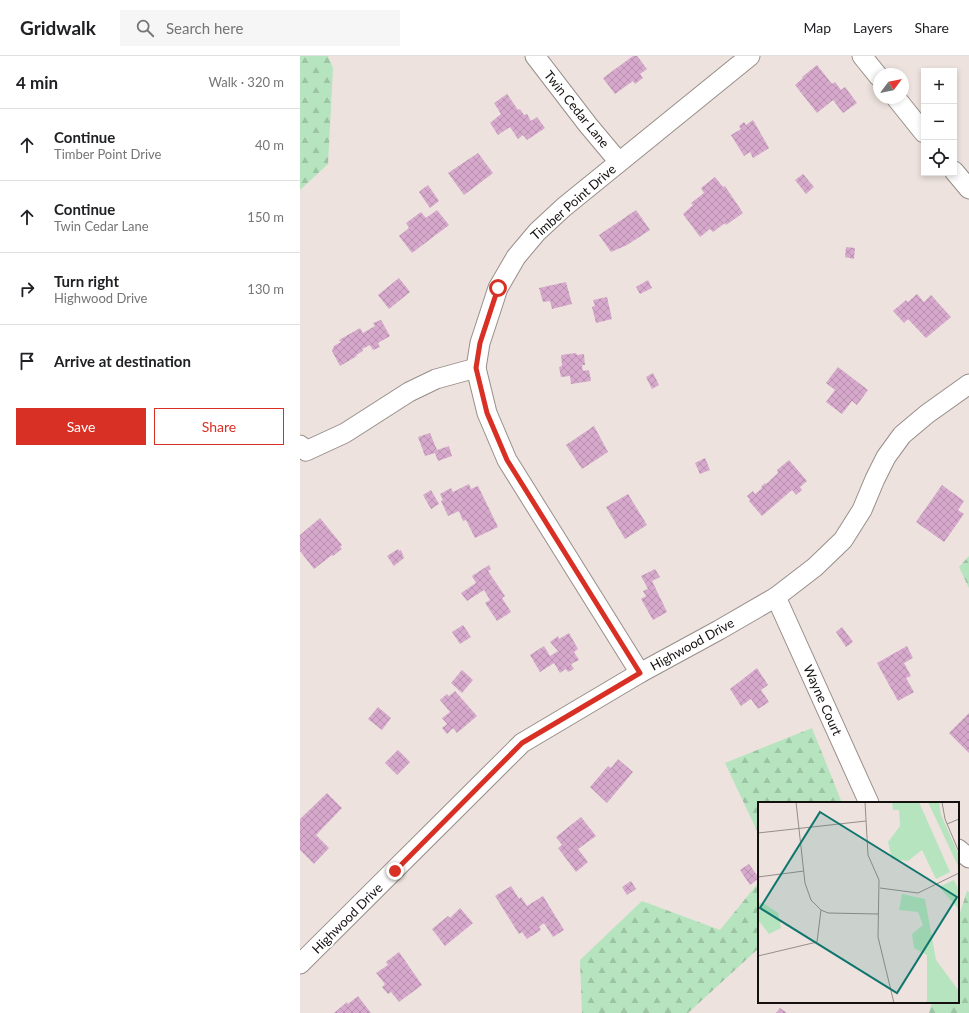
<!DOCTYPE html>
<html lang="en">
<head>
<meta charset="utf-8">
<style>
	:root { --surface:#fff; --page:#f6f6f6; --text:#202124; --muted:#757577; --line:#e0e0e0; --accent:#d93025 }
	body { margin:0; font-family:Lato,sans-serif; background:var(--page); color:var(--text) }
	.controls { position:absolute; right:12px; top:12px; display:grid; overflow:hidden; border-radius:0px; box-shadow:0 2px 6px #0003 }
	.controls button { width:36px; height:36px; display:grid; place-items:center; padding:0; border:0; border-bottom:1px solid var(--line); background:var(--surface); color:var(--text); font:20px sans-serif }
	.compass { position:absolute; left:573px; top:12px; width:36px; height:36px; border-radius:50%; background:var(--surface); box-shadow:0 2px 6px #0003; rotate:58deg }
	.stop { position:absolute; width:12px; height:12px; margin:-9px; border:3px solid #d93025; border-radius:50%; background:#fff }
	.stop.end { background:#d93025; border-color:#fff; box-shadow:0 1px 4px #0008 }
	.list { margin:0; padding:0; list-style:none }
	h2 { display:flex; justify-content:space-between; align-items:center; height:52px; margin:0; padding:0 16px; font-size:17px }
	h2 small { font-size:13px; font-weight:400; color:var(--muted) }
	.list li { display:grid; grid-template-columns:26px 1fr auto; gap:12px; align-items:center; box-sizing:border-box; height:72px; padding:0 16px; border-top:1px solid var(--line) }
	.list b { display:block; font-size:15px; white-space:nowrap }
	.list p { margin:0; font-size:13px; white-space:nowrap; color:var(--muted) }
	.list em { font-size:13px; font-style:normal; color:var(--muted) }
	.actions { display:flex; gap:8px; padding:12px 16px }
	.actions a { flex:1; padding:9px 0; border:1px solid var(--accent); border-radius:0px; text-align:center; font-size:14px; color:var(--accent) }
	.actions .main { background:var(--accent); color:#fff }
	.icon { flex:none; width:22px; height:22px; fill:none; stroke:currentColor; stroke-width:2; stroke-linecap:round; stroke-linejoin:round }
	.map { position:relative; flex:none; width:669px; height:957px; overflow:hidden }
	header { display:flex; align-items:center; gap:24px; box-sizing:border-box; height:56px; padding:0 20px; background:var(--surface); border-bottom:1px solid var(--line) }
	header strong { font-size:19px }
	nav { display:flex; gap:22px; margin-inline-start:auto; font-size:14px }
	.search { width:280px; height:36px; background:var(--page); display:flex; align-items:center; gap:10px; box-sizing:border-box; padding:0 14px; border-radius:0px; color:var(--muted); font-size:15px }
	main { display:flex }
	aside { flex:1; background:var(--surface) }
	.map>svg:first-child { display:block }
	.forest { fill:url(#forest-firs) }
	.building { fill:url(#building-cross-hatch) }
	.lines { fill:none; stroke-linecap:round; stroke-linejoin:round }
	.street-casing { stroke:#988e8a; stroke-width:21 }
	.street { stroke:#fff; stroke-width:19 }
	.route { stroke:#d93025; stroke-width:5 }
	.labels { text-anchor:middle; stroke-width:4; stroke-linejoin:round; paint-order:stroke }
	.street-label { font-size:13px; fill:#14100f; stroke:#fff }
	.inset-road { fill:none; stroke:#968e8b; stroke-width:1 }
	.view { fill:#0f766e; fill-opacity:0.15; stroke:#0f766e; stroke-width:2 }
	.inset-edge { fill:none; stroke:#14100f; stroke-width:2 }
</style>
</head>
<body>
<header>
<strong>Gridwalk</strong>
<div class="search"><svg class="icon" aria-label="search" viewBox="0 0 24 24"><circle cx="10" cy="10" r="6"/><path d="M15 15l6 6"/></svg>Search here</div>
<nav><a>Map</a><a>Layers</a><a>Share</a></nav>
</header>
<main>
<aside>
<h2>4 min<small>Walk · 320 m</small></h2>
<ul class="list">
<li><svg class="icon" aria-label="ahead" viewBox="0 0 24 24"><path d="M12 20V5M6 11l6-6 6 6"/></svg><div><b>Continue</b><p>Timber Point Drive</p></div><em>40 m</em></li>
<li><svg class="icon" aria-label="ahead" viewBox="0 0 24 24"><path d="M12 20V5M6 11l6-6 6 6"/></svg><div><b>Continue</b><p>Twin Cedar Lane</p></div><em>150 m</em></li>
<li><svg class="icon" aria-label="right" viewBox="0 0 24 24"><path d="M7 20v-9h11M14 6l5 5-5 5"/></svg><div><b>Turn right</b><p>Highwood Drive</p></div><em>130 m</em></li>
<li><svg class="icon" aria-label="arrive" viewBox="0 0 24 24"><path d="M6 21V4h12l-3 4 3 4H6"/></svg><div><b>Arrive at destination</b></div></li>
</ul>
<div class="actions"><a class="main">Save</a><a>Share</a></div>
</aside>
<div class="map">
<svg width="669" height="957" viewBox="0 0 669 957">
	<defs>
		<pattern id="forest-firs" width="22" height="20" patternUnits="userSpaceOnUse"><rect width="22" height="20" fill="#b6e4be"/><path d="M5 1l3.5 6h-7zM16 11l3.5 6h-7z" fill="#9cc3a2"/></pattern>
		<pattern id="building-cross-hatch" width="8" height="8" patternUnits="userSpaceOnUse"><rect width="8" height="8" fill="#d6a9cc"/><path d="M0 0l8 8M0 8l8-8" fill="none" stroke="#b790ae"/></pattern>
	</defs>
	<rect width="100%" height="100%" fill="#ede2de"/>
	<g class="forest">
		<path d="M 0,0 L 28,0 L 33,12 L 28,108 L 0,134 Z"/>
		<path d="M 669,500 L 669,532 L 659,511 Z"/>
		<path d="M 512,672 L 542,747 L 459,747 L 459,779 L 425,707 Z"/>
		<path d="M 459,826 L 459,892 L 388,957 L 282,957 L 280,904 L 342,845 L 420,874 Z"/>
		<path d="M 667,835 L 669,836 L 669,957 L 629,957 L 632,946 L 658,946 L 658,863 Z"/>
	</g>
	<g class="building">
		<path d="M 333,0 L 337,0 L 347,13 L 340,18 L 343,22 L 335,28 L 333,25 L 315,38 L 303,22 Z"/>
		<path d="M 517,9 L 532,28 L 535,26 L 541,34 L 545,31 L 557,47 L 543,57 L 533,44 L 517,57 L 495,29 L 503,22 L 502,21 Z"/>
		<path d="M 207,38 L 218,54 L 220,53 L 224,59 L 227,58 L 231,65 L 237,61 L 245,72 L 227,84 L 223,79 L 218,83 L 210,71 L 198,79 L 190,67 L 201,58 L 194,47 Z"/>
		<path d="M 453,64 L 469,92 L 453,102 L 450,96 L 444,100 L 431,79 L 441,73 L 439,70 L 444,66 L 446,69 Z"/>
		<path d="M 178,97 L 193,117 L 164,139 L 148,117 Z"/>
		<path d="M 503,118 L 514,131 L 506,138 L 495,124 Z"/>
		<path d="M 415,121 L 423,131 L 425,130 L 443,157 L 426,169 L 425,167 L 413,176 L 410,173 L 400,181 L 383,158 L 393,149 L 391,147 L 404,137 L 401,132 Z"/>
		<path d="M 128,129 L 139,145 L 130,152 L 119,136 Z"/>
		<path d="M 137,154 L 149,169 L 112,197 L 99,180 L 109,172 L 106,167 L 121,156 L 126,162 Z"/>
		<path d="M 336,154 L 350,174 L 327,189 L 311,196 L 299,179 Z"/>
		<path d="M 546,191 L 555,192 L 554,203 L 545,201 Z"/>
		<path d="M 99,222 L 110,236 L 89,253 L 78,239 Z"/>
		<path d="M 348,224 L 352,232 L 340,238 L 336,231 Z"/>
		<path d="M 266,226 L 272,248 L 252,253 L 250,245 L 243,246 L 239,232 Z"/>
		<path d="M 617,238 L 624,246 L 631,239 L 651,261 L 626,282 L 608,263 L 604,267 L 593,255 L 606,244 L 608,246 Z"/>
		<path d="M 307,241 L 312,263 L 296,267 L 292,251 L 295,250 L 293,244 Z"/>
		<path d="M 81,264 L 90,280 L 78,287 L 80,291 L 73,294 L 70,289 L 62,293 L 63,295 L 56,299 L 57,300 L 40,310 L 32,295 L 34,290 L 41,286 L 39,284 L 60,272 L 63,277 L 75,270 L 73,267 Z"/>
		<path d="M 276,297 L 277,299 L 284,298 L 285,309 L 282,309 L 283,315 L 289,314 L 291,325 L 271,328 L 270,320 L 261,321 L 259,311 L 262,310 L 261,299 Z"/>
		<path d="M 538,311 L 568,334 L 557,349 L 552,345 L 542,358 L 526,346 L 535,334 L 526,327 Z"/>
		<path d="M 353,317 L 359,329 L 352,333 L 346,321 Z"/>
		<path d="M 294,370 L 308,396 L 282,413 L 266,389 Z"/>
		<path d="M 130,377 L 137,394 L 149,390 L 152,400 L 138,405 L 135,397 L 125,400 L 118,381 Z"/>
		<path d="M 405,402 L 410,414 L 400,418 L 395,407 Z"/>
		<path d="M 489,404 L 507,425 L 500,431 L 502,434 L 496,439 L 492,434 L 462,460 L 449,445 L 450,444 L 447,440 L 453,435 L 455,438 L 462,432 L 461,431 L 465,427 L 466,428 L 478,417 L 477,414 Z"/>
		<path d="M 169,428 L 171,433 L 178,430 L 198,471 L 175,482 L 166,464 L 163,465 L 159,455 L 148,460 L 141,445 L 143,444 L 140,438 L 151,432 L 153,436 Z"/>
		<path d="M 642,429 L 664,445 L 658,454 L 664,458 L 644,486 L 616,466 Z"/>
		<path d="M 131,434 L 139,448 L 131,453 L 123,439 Z"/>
		<path d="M 328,438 L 347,469 L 325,483 L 306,451 Z"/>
		<path d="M 20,462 L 42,489 L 40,491 L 42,493 L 33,500 L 32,499 L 14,513 L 0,495 L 0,479 Z"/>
		<path d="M 98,493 L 99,495 L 101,494 L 104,502 L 94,510 L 87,500 Z"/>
		<path d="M 189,509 L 191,513 L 188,515 L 205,540 L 202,542 L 211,556 L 197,565 L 185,547 L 190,544 L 184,534 L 167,545 L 161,537 L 176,527 L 172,520 Z"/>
		<path d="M 355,513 L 360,521 L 352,525 L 367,556 L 353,564 L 341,543 L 346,540 L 343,535 L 348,533 L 341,520 Z"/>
		<path d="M 163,569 L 171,581 L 160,588 L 152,576 Z"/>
		<path d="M 542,571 L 553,586 L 546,591 L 536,576 Z"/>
		<path d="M 269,577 L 278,593 L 274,596 L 279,604 L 271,608 L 274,613 L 268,616 L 266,613 L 260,617 L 254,607 L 240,616 L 230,599 L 244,590 L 250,600 L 258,595 L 250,586 L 258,580 L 259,583 Z"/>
		<path d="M 607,590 L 613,602 L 604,607 L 611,620 L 606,622 L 614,636 L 598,645 L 577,607 Z"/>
		<path d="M 457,612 L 468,629 L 461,634 L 469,646 L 458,653 L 451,643 L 441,650 L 430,633 Z"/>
		<path d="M 162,614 L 173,624 L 162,637 L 151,627 Z"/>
		<path d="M 155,635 L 177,660 L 157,677 L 153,672 L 147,678 L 142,672 L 147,668 L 142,662 L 150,656 L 140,644 L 147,638 L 149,640 Z"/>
		<path d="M 78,651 L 91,662 L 82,674 L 68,663 Z"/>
		<path d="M 669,657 L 669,697 L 649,677 Z"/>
		<path d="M 98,694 L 110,706 L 97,719 L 85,707 Z"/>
		<path d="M 318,703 L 333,716 L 307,747 L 290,731 L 308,710 L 311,712 Z"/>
		<path d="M 27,737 L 42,752 L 16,779 L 29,792 L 14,808 L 0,794 L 0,763 Z"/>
		<path d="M 281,761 L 296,780 L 278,793 L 288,806 L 276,816 L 258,792 L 262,789 L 256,781 Z"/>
		<path d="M 449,808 L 459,822 L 450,829 L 440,814 Z"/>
		<path d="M 331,825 L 336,833 L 327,839 L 322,831 Z"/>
		<path d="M 211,830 L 219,843 L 221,841 L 227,850 L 243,840 L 264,874 L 253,881 L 244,867 L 239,871 L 241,874 L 227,883 L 222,876 L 219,878 L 195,840 Z"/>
		<path d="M 160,852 L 173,867 L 145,890 L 132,873 L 148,860 L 150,862 Z"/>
		<path d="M 99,896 L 122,929 L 99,946 L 91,936 L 88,938 L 82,931 L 85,928 L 76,917 L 88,909 L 86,906 Z"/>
		<path d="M 58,940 L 71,957 L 34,957 L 47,946 L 48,948 Z"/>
		<path d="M 480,952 L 487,957 L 476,957 Z"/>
	</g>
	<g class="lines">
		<defs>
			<g id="street">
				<path d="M 235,0 L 288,69 L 319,106"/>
				<path d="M 562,0 L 579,21"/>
				<path d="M 596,42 L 624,77"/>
				<path d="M 654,115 L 669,133"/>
				<path d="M 0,389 L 6,395 L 45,377 L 109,336 L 136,323 L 176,312"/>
				<path d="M 476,541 L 569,747"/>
				<path d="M 340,617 L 207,404 L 187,357 L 176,312 L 180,287 L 198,232 L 216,201 L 237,176 L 264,151 L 450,0"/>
				<path d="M 658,793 L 669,802"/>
				<path d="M 0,908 L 222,687 L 340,617 L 419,574 L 476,541 L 515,511 L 543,484 L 562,454 L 575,423 L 586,401 L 602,379 L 627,358 L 669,328"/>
			</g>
		</defs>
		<use href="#street" class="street-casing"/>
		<use href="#street" class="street"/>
	</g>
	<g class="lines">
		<path class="route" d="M 95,815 L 222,687 L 340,617 L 207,404 L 187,357 L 176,312 L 180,287 L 198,232"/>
	</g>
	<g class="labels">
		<g class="street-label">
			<text transform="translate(277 53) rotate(51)" y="5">Twin Cedar Lane</text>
			<text transform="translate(273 146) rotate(-41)" y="5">Timber Point Drive</text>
			<text transform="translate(392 588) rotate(-29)" y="5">Highwood Drive</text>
			<text transform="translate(523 644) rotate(66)" y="5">Wayne Court</text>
			<text transform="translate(47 862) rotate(-45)" y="5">Highwood Drive</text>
		</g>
	</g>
	<g transform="translate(458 746)">
		<rect width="201" height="201" fill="#ede2de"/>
		<path d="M 134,0 L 161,0 L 192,70 L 178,77 L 164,48 L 150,59 L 134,57 L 130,40 L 142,24 L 141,8 L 135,8 ZM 170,0 L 181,0 L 183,13 L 201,53 L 201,66 ZM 196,78 L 201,89 L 201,112 L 199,105 L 181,85 ZM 144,92 L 167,97 L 178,158 L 201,189 L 201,201 L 166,201 L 169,199 L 169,153 L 156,146 L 154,132 L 165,123 L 160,110 L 141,108 ZM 0,101 L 7,102 L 20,111 L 23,126 L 11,132 L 0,118 Z" fill="#b6e4be"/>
		<path class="inset-road" d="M 38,0 L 47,81 L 53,98 L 63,108 L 70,111 L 121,112M 107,0 L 110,53 L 121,78 L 120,135 L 136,201M 184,0 L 187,17 L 201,50M 189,22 L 201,17M 0,31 L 108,19M 0,75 L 46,69M 122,86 L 160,91 L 201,71M 0,154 L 59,140 L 63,108"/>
		<path class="view" d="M 62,10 L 199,95 L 139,191 L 2,106 Z"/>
		<rect width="201" height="201" class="inset-edge"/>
	</g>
</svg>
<div class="controls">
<button>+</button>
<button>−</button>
<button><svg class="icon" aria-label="locate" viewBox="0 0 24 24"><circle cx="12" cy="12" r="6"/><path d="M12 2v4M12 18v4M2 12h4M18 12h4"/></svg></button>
</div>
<svg class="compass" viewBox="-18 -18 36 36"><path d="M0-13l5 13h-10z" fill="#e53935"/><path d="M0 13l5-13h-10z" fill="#757577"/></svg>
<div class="stop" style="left:198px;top:232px"></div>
<div class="stop end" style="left:95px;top:815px"></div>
</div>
</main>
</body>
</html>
